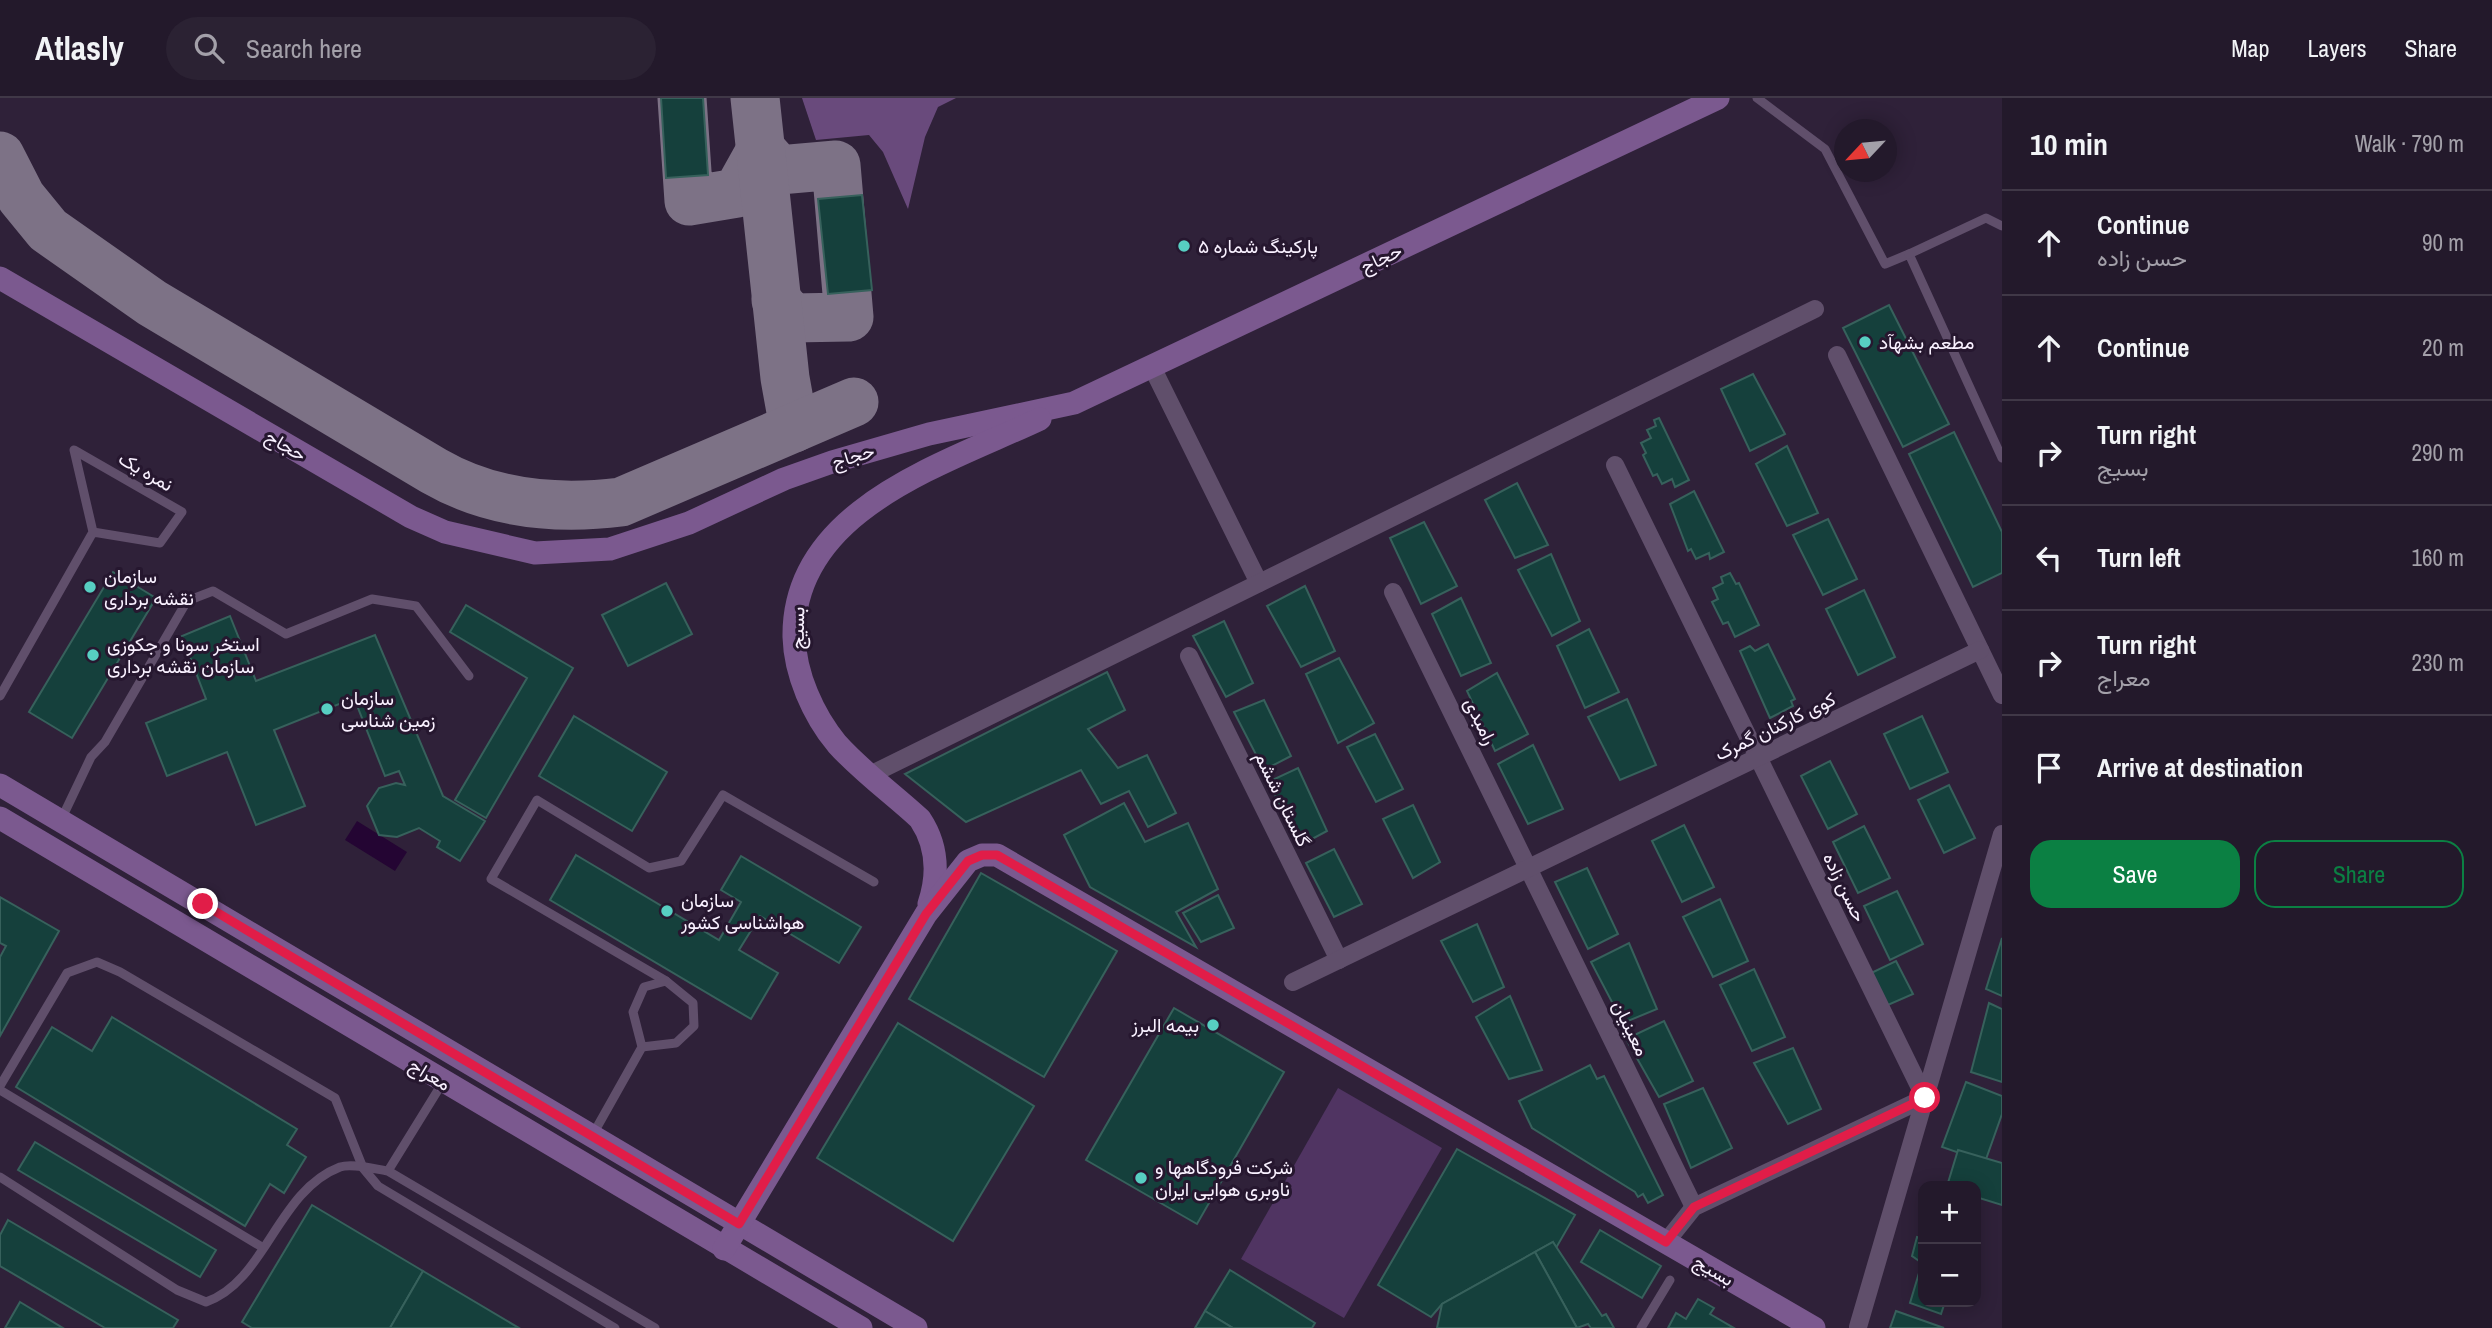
<!DOCTYPE html>
<html lang="en">
<head>
<meta charset="utf-8">
<style>
	:root { --surface:#23192b; --page:#2b2233; --text:#f1f3f6; --muted:#a3a0a9; --line:#403847; --accent:#0b8043 }
	body { margin:0; font-family:"Archivo Narrow",Vazirmatn,sans-serif; background:var(--page); color:var(--text) }
	.controls { position:absolute; right:21px; bottom:21px; display:grid; overflow:hidden; border-radius:14px; box-shadow:0 4px 18px #0003 }
	.controls button { width:63px; height:63px; display:grid; place-items:center; padding:0; border:0; border-bottom:2px solid var(--line); background:var(--surface); color:var(--text); font:35px sans-serif }
	.compass { position:absolute; left:1834px; top:21px; width:63px; height:63px; border-radius:50%; background:var(--surface); box-shadow:0 4px 18px #0003; rotate:244deg }
	.stop { position:absolute; width:21px; height:21px; margin:-16px; border:5px solid #e11d48; border-radius:50%; background:#fff }
	.stop.end { background:#e11d48; border-color:#fff; box-shadow:0 2px 7px #0008 }
	.list { margin:0; padding:0; list-style:none }
	h2 { display:flex; justify-content:space-between; align-items:center; height:91px; margin:0; padding:0 28px; font-size:30px }
	h2 small { font-size:23px; font-weight:400; color:var(--muted) }
	.list li { display:grid; grid-template-columns:46px 1fr auto; gap:21px; align-items:center; box-sizing:border-box; height:105px; padding:0 28px; border-top:2px solid var(--line) }
	.list b { display:block; font-size:26px; white-space:nowrap }
	.list p { margin:0; font-size:23px; white-space:nowrap; color:var(--muted) }
	.list em { font-size:23px; font-style:normal; color:var(--muted) }
	.actions { display:flex; gap:14px; padding:21px 28px }
	.actions a { flex:1; padding:16px 0; border:2px solid var(--accent); border-radius:21px; text-align:center; font-size:24px; color:var(--accent) }
	.actions .main { background:var(--accent); color:#fff }
	.icon { flex:none; width:38px; height:38px; fill:none; stroke:currentColor; stroke-width:2; stroke-linecap:round; stroke-linejoin:round }
	.map { position:relative; flex:none; width:2002px; height:1230px; overflow:hidden }
	header { display:flex; align-items:center; gap:42px; box-sizing:border-box; height:98px; padding:0 35px; background:var(--surface); border-bottom:2px solid var(--line) }
	header strong { font-size:33px }
	nav { display:flex; gap:38px; margin-inline-start:auto; font-size:24px }
	.search { width:490px; height:63px; background:var(--page); display:flex; align-items:center; gap:18px; box-sizing:border-box; padding:0 24px; border-radius:38px; color:var(--muted); font-size:26px }
	main { display:flex }
	aside { flex:1; background:var(--surface) }
	.map>svg:first-child { display:block }
	.green { fill:#503462 }
	.forest { fill:#694a7c }
	.water { fill:#240533 }
	.lines { fill:none; stroke-linecap:round; stroke-linejoin:round }
	.taxiway { stroke:#7d7286; stroke-width:49 }
	.building { fill:#15403c; stroke:#37615c; stroke-width:2 }
	.service { stroke:#604f6b; stroke-width:9 }
	.minor { stroke:#604f6b; stroke-width:18 }
	.secondary { stroke:#7b598f; stroke-width:23 }
	.route { stroke:#e11d48; stroke-width:9 }
	.poi-dot { fill:#57cec2; stroke:#26172f; stroke-width:2.5 }
	.labels { text-anchor:middle; stroke-width:6; stroke-linejoin:round; paint-order:stroke }
	.poi-label { font-size:19px; fill:#f9f1ff; stroke:#26172f; text-anchor:start }
	.street-label { font-size:19px; fill:#f9f1ff; stroke:#26172f }
</style>
</head>
<body>
<header>
<strong>Atlasly</strong>
<div class="search"><svg class="icon" aria-label="search" viewBox="0 0 24 24"><circle cx="10" cy="10" r="6"/><path d="M15 15l6 6"/></svg>Search here</div>
<nav><a>Map</a><a>Layers</a><a>Share</a></nav>
</header>
<main>
<div class="map">
<svg width="2002" height="1230" viewBox="0 0 2002 1230">
	<rect width="100%" height="100%" fill="#2f2139"/>
	<path class="green" d="M 1338,990 L 1442,1050 L 1344,1220 L 1241,1161 Z"/>
	<path class="forest" d="M 802,0 L 956,0 L 938,9 L 925,39 L 908,111 L 883,54 L 869,37 L 816,42 Z"/>
	<path class="water" d="M 357,723 L 407,754 L 395,773 L 345,742 Z"/>
	<g class="lines">
		<g class="taxiway">
			<path d="M 682,0 L 689,103 L 737,95 L 761,52 L 779,72 L 836,67 L 849,219 L 792,220 L 776,202"/>
			<path d="M 755,0 L 785,280 L 794,330"/>
			<path d="M 0,58 L 21,99 L 48,132 L 152,205 L 434,373 C 491,406 556,412 621,404 L 854,304"/>
		</g>
	</g>
	<g class="building">
		<path d="M 661,0 L 703,0 L 708,77 L 666,80 Z"/>
		<path d="M 862,97 L 872,192 L 828,196 L 818,101 Z"/>
		<path d="M 1889,207 L 1949,326 L 1903,349 L 1843,230 Z"/>
		<path d="M 1753,276 L 1785,336 L 1750,353 L 1721,291 Z"/>
		<path d="M 1659,320 L 1689,382 L 1675,389 L 1672,381 L 1662,386 L 1657,376 L 1653,378 L 1643,357 L 1646,355 L 1641,345 L 1651,340 L 1647,332 L 1656,328 L 1654,322 Z"/>
		<path d="M 1954,334 L 2002,434 L 2002,475 L 1973,489 L 1909,356 Z"/>
		<path d="M 1787,348 L 1818,415 L 1787,428 L 1756,366 Z"/>
		<path d="M 1517,385 L 1548,447 L 1515,460 L 1485,402 Z"/>
		<path d="M 1694,393 L 1724,454 L 1710,461 L 1709,455 L 1696,461 L 1691,451 L 1688,453 L 1670,406 Z"/>
		<path d="M 1828,421 L 1857,481 L 1823,497 L 1793,437 Z"/>
		<path d="M 1424,424 L 1457,488 L 1421,506 L 1390,440 Z"/>
		<path d="M 1551,456 L 1580,523 L 1552,538 L 1518,472 Z"/>
		<path d="M 113,474 L 156,500 L 72,640 L 29,614 Z"/>
		<path d="M 1730,475 L 1736,486 L 1739,485 L 1759,527 L 1735,539 L 1728,524 L 1723,526 L 1712,504 L 1718,501 L 1713,490 L 1723,485 L 1721,479 Z"/>
		<path d="M 666,485 L 692,536 L 628,568 L 602,517 Z"/>
		<path d="M 1305,488 L 1335,553 L 1301,569 L 1267,508 Z"/>
		<path d="M 1864,492 L 1895,559 L 1858,577 L 1826,511 Z"/>
		<path d="M 1461,500 L 1491,565 L 1461,578 L 1432,516 Z"/>
		<path d="M 466,507 L 573,570 L 486,720 L 455,702 L 527,580 L 450,534 Z"/>
		<path d="M 230,518 L 256,583 L 375,537 L 443,698 L 485,723 L 460,763 L 437,749 L 440,743 L 419,730 L 397,739 L 379,737 L 367,708 L 379,690 L 396,685 L 405,687 L 399,673 L 385,678 L 354,600 L 274,632 L 305,708 L 256,727 L 227,654 L 167,678 L 146,625 L 206,601 L 182,538 Z"/>
		<path d="M 1224,523 L 1253,585 L 1226,599 L 1193,538 Z"/>
		<path d="M 1589,531 L 1619,594 L 1585,610 L 1557,548 Z"/>
		<path d="M 1768,546 L 1795,601 L 1791,603 L 1793,608 L 1770,620 L 1740,553 L 1750,548 L 1755,553 Z"/>
		<path d="M 1339,560 L 1374,625 L 1338,645 L 1306,576 Z"/>
		<path d="M 1107,574 L 1125,612 L 1088,631 L 1118,670 L 1147,657 L 1176,715 L 1148,729 L 1129,693 L 1101,706 L 1081,672 L 966,724 L 905,676 Z"/>
		<path d="M 1497,575 L 1528,636 L 1495,653 L 1467,593 Z"/>
		<path d="M 1627,601 L 1656,667 L 1620,682 L 1588,619 Z"/>
		<path d="M 1264,602 L 1291,658 L 1264,672 L 1234,614 Z"/>
		<path d="M 574,618 L 667,674 L 632,733 L 539,678 Z"/>
		<path d="M 1922,618 L 1948,674 L 1910,691 L 1884,636 Z"/>
		<path d="M 1375,636 L 1403,691 L 1376,704 L 1347,649 Z"/>
		<path d="M 1533,647 L 1563,711 L 1528,726 L 1498,666 Z"/>
		<path d="M 1830,663 L 1857,716 L 1828,731 L 1801,678 Z"/>
		<path d="M 1298,670 L 1327,733 L 1301,747 L 1268,684 Z"/>
		<path d="M 1949,687 L 1975,740 L 1944,755 L 1918,702 Z"/>
		<path d="M 1124,705 L 1145,744 L 1188,725 L 1218,791 L 1176,814 L 1196,849 L 1090,789 L 1064,737 Z"/>
		<path d="M 1413,707 L 1440,764 L 1413,780 L 1383,721 Z"/>
		<path d="M 1684,727 L 1714,789 L 1682,804 L 1652,743 Z"/>
		<path d="M 1864,728 L 1890,780 L 1858,795 L 1833,744 Z"/>
		<path d="M 1334,751 L 1362,806 L 1334,819 L 1306,765 Z"/>
		<path d="M 576,757 L 719,842 L 741,804 L 721,792 L 741,758 L 861,829 L 839,865 L 760,818 L 739,852 L 778,875 L 751,921 L 550,802 Z"/>
		<path d="M 1587,770 L 1618,836 L 1588,851 L 1555,784 Z"/>
		<path d="M 981,775 L 1117,853 L 1044,979 L 909,901 Z"/>
		<path d="M 1897,793 L 1923,846 L 1890,862 L 1864,808 Z"/>
		<path d="M 1218,797 L 1234,830 L 1201,844 L 1183,815 Z"/>
		<path d="M 0,799 L 59,833 L 0,938 L 0,859 L 6,848 L 0,845 Z"/>
		<path d="M 1720,801 L 1748,863 L 1713,879 L 1683,819 Z"/>
		<path d="M 1477,826 L 1504,889 L 1473,904 L 1441,843 Z"/>
		<path d="M 2002,840 L 2002,898 L 1986,891 Z"/>
		<path d="M 1629,845 L 1657,911 L 1623,925 L 1591,864 Z"/>
		<path d="M 1896,863 L 1913,896 L 1881,910 L 1865,878 Z"/>
		<path d="M 1754,871 L 1785,939 L 1752,953 L 1720,887 Z"/>
		<path d="M 1510,898 L 1542,972 L 1509,981 L 1476,919 Z"/>
		<path d="M 1989,905 L 2002,911 L 2002,984 L 1971,974 Z"/>
		<path d="M 1174,910 L 1284,974 L 1197,1126 L 1086,1062 Z"/>
		<path d="M 112,919 L 297,1031 L 287,1047 L 306,1059 L 284,1095 L 270,1086 L 245,1128 L 16,989 L 52,929 L 92,953 Z"/>
		<path d="M 1664,923 L 1693,983 L 1659,999 L 1626,941 Z"/>
		<path d="M 898,925 L 1034,1008 L 953,1143 L 817,1060 Z"/>
		<path d="M 1793,950 L 1821,1011 L 1788,1026 L 1754,965 Z"/>
		<path d="M 1590,967 L 1597,981 L 1604,978 L 1663,1097 L 1648,1105 L 1643,1096 L 1638,1099 L 1635,1094 L 1532,1030 L 1519,1003 Z"/>
		<path d="M 1966,984 L 2002,998 L 2002,1016 L 1985,1064 L 1942,1049 Z"/>
		<path d="M 1703,990 L 1732,1050 L 1691,1070 L 1664,1006 Z"/>
		<path d="M 35,1044 L 216,1152 L 200,1179 L 18,1072 Z"/>
		<path d="M 1457,1051 L 1575,1117 L 1556,1150 L 1553,1144 L 1442,1206 L 1431,1219 L 1378,1187 Z"/>
		<path d="M 1958,1052 L 2002,1065 L 2002,1107 L 1976,1099 L 1976,1088 L 1947,1088 Z"/>
		<path d="M 312,1107 L 423,1173 L 390,1230 L 252,1230 L 242,1224 Z"/>
		<path d="M 8,1122 L 178,1222 L 173,1230 L 105,1230 L 0,1168 L 0,1137 Z"/>
		<path d="M 1600,1132 L 1661,1168 L 1642,1200 L 1581,1164 Z"/>
		<path d="M 1917,1139 L 1923,1141 L 1923,1204 L 1945,1204 L 1941,1216 L 1910,1205 L 1922,1165 L 1912,1158 Z"/>
		<path d="M 1553,1144 L 1602,1218 L 1606,1216 L 1614,1230 L 1591,1230 L 1588,1226 L 1577,1230 L 1535,1154 Z"/>
		<path d="M 1535,1154 L 1577,1230 L 1437,1230 L 1442,1206 Z"/>
		<path d="M 1230,1172 L 1315,1225 L 1312,1230 L 1233,1230 L 1205,1213 Z"/>
		<path d="M 423,1173 L 519,1230 L 390,1230 Z"/>
		<path d="M 1698,1201 L 1714,1210 L 1710,1216 L 1734,1230 L 1668,1230 L 1676,1215 L 1686,1221 Z"/>
		<path d="M 20,1204 L 63,1230 L 5,1230 Z"/>
		<path d="M 1205,1213 L 1233,1230 L 1195,1230 Z"/>
		<path d="M 1896,1213 L 1944,1230 L 1890,1230 Z"/>
	</g>
	<g class="lines">
		<g class="service">
			<path d="M 1757,0 L 1825,51 L 1885,166 L 1909,156 L 2002,360"/>
			<path d="M 1909,156 L 1986,120 L 2002,128"/>
			<path d="M 0,598 L 93,434 L 74,352 L 182,414 L 160,445 L 93,434"/>
			<path d="M 61,722 L 91,659 L 105,644 L 187,503 L 213,493 L 286,536 L 372,501 L 416,508 L 469,578"/>
			<path d="M 666,883 L 491,781 L 537,702 L 649,770 L 681,763 L 723,697 L 874,784"/>
			<path d="M 0,988 L 67,875 L 97,864 L 120,874 L 335,1000 L 363,1070 L 378,1088 L 615,1230"/>
			<path d="M 0,992 L 262,1149"/>
			<path d="M 592,1038 L 642,949 L 633,914 L 644,889 L 666,883 L 693,905 L 694,928 L 676,945 L 642,949"/>
			<path d="M 388,1073 L 443,984"/>
			<path d="M 0,1079 L 177,1192 L 206,1204 C 266,1183 277,1093 340,1069 C 352,1065 375,1071 388,1073 L 655,1230"/>
			<path d="M 1641,1230 L 1670,1182"/>
		</g>
		<g class="minor">
			<path d="M 1837,257 L 2002,597"/>
			<path d="M 1152,269 L 1259,485"/>
			<path d="M 1615,367 L 1925,1000 L 1694,1109 L 1666,1144"/>
			<path d="M 1393,494 L 1694,1109"/>
			<path d="M 1189,558 L 1339,862"/>
			<path d="M 872,676 L 1815,211"/>
			<path d="M 1293,884 L 1980,552"/>
			<path d="M 1858,1229 L 2002,736"/>
		</g>
		<g class="secondary">
			<path d="M 0,180 L 411,419 L 445,434 L 535,455 L 610,451 L 689,425 L 784,381 L 832,364 L 929,336 L 1074,305 L 1718,0"/>
			<path d="M 0,687 L 916,1230"/>
			<path d="M 0,720 L 861,1230"/>
			<path d="M 929,806 C 939,776 938,748 920,721 C 893,696 861,673 837,646 C 813,617 795,576 794,539 C 792,411 945,366 1040,321"/>
			<path d="M 724,1151 L 926,816 L 968,763 L 982,757 L 997,757 L 1814,1230"/>
		</g>
	</g>
	<g class="lines">
		<path class="route" d="M 203,806 L 739,1126 L 926,816 L 968,763 L 982,757 L 997,757 L 1666,1144 L 1694,1109 L 1925,1000"/>
	</g>
	<g class="poi-dot">
		<circle cx="1184" cy="148" r="7"/>
		<circle cx="1865" cy="244" r="7"/>
		<circle cx="90" cy="489" r="7"/>
		<circle cx="93" cy="557" r="7"/>
		<circle cx="327" cy="611" r="7"/>
		<circle cx="667" cy="813" r="7"/>
		<circle cx="1213" cy="927" r="7"/>
		<circle cx="1141" cy="1080" r="7"/>
	</g>
	<g class="labels">
		<g class="poi-label">
			<text x="1198" y="155">پارکینگ شماره ۵</text>
			<text x="1879" y="251">مطعم بشهآد</text>
			<text x="104" y="485">سازمان<tspan x="104" dy="22">نقشه برداری</tspan></text>
			<text x="107" y="553">استخر سونا و جکوزی<tspan x="107" dy="22">سازمان نقشه برداری</tspan></text>
			<text x="341" y="607">سازمان<tspan x="341" dy="22">زمین شناسی</tspan></text>
			<text x="681" y="809">سازمان<tspan x="681" dy="22">هواشناسی کشور</tspan></text>
			<text x="1199" y="934" text-anchor="end">بیمه البرز</text>
			<text x="1155" y="1076">شرکت فرودگاهها و<tspan x="1155" dy="22">ناوبری هوایی ایران</tspan></text>
		</g>
		<g class="street-label">
			<text transform="translate(1381 160) rotate(-25)" y="7">حجاج</text>
			<text transform="translate(286 347) rotate(30)" y="7">حجاج</text>
			<text transform="translate(853 358) rotate(-17)" y="7">حجاج</text>
			<text transform="translate(146 373) rotate(30)" y="7">نمره یک</text>
			<text transform="translate(797 530) rotate(-89)" y="7">بسیج</text>
			<text transform="translate(1481 623) rotate(64)" y="7">رامبدی</text>
			<text transform="translate(1775 628) rotate(-26)" y="7">کوی کارکنان گمرک</text>
			<text transform="translate(1283 701) rotate(64)" y="7">گلستان ششم</text>
			<text transform="translate(1845 789) rotate(64)" y="7">حسن زاده</text>
			<text transform="translate(1631 930) rotate(64)" y="7">معینیان</text>
			<text transform="translate(430 976) rotate(31)" y="7">معراج</text>
			<text transform="translate(1714 1172) rotate(30)" y="7">بسیج</text>
		</g>
	</g>
</svg>
<div class="controls">
<button>+</button>
<button>−</button>
</div>
<svg class="compass" viewBox="-18 -18 36 36"><path d="M0-13l5 13h-10z" fill="#e53935"/><path d="M0 13l5-13h-10z" fill="#a3a0a9"/></svg>
<div class="stop" style="left:1925px;top:1000px"></div>
<div class="stop end" style="left:203px;top:806px"></div>
</div>
<aside>
<h2>10 min<small>Walk · 790 m</small></h2>
<ul class="list">
<li><svg class="icon" aria-label="ahead" viewBox="0 0 24 24"><path d="M12 20V5M6 11l6-6 6 6"/></svg><div><b>Continue</b><p>حسن زاده</p></div><em>90 m</em></li>
<li><svg class="icon" aria-label="ahead" viewBox="0 0 24 24"><path d="M12 20V5M6 11l6-6 6 6"/></svg><div><b>Continue</b></div><em>20 m</em></li>
<li><svg class="icon" aria-label="right" viewBox="0 0 24 24"><path d="M7 20v-9h11M14 6l5 5-5 5"/></svg><div><b>Turn right</b><p>بسیج</p></div><em>290 m</em></li>
<li><svg class="icon" aria-label="left" viewBox="0 0 24 24"><path d="M17 20v-9H6M10 6l-5 5 5 5"/></svg><div><b>Turn left</b></div><em>160 m</em></li>
<li><svg class="icon" aria-label="right" viewBox="0 0 24 24"><path d="M7 20v-9h11M14 6l5 5-5 5"/></svg><div><b>Turn right</b><p>معراج</p></div><em>230 m</em></li>
<li><svg class="icon" aria-label="arrive" viewBox="0 0 24 24"><path d="M6 21V4h12l-3 4 3 4H6"/></svg><div><b>Arrive at destination</b></div></li>
</ul>
<div class="actions"><a class="main">Save</a><a>Share</a></div>
</aside>
</main>
</body>
</html>
